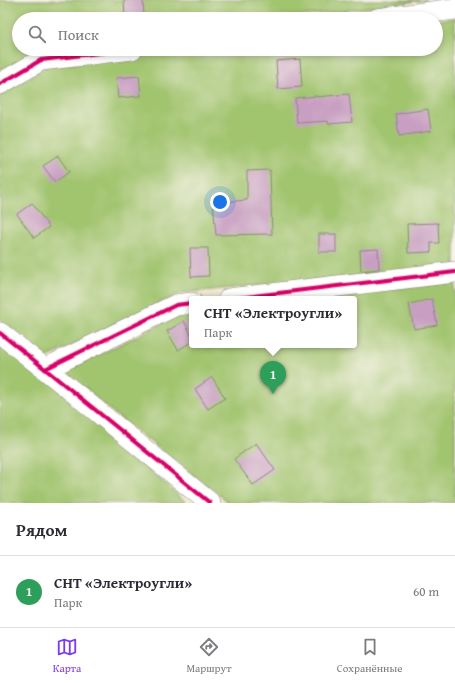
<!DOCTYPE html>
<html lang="ru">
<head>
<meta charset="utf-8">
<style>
	:root { --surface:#fff; --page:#f2f2f3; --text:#2b2b33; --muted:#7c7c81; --line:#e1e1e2; --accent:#7c3aed }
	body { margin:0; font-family:"Gentium Book Plus",serif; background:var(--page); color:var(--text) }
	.you { position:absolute; left:220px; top:202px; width:14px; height:14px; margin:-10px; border:3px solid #fff; border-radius:50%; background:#1a73e8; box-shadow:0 0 0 6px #1a73e833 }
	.badge { display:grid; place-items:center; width:26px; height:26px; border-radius:50%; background:var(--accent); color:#fff; font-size:13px; font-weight:700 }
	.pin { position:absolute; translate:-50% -33px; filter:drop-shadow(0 1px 2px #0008) }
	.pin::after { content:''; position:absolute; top:21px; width:14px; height:12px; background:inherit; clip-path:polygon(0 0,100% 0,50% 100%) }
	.popup { position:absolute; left:189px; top:296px; width:168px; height:52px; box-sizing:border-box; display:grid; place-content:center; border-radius:4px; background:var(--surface); filter:drop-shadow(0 1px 3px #0005); font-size:13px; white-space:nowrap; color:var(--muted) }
	.popup b { font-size:15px; color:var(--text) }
	.popup::after { content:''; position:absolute; left:50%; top:100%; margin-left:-8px; border:8px solid transparent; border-top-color:var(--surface) }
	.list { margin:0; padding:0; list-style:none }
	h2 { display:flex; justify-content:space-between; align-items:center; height:52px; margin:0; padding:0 16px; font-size:17px }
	h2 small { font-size:13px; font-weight:400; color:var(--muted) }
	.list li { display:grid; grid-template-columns:26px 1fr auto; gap:12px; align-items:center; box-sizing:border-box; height:72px; padding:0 16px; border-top:1px solid var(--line) }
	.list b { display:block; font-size:15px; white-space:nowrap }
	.list p { margin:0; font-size:13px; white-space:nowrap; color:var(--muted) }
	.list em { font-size:13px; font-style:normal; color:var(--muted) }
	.icon { flex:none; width:22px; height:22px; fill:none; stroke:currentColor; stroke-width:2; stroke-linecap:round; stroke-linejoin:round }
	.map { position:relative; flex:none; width:455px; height:503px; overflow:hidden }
	.search { position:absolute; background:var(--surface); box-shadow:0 2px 6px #0003; left:12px; right:12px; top:12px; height:44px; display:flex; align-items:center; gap:10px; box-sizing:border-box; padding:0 14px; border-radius:22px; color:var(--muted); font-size:15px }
	.sheet { height:124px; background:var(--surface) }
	nav { display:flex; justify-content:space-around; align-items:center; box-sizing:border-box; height:56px; border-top:1px solid var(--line); background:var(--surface); font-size:11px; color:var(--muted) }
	nav a { display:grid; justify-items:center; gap:2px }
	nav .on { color:var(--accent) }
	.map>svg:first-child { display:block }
	.green { fill:#a1c46e; stroke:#66784c }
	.building { fill:#c89fc2 }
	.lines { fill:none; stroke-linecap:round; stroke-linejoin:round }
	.minor-casing { stroke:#8d887c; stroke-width:22 }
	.minor { stroke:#fff; stroke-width:21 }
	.cycleway-casing { stroke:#f7f3e8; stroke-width:6 }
	.cycleway { stroke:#d6006c; stroke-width:4 }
</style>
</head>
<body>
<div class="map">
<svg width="455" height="503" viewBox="0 0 455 503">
	<rect width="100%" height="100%" fill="#f7f3e8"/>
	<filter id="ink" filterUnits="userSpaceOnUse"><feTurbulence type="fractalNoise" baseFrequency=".025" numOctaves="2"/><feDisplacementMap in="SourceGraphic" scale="8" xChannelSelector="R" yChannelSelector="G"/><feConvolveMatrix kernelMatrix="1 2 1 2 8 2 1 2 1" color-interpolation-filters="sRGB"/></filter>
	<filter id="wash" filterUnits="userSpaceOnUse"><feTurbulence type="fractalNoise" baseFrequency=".012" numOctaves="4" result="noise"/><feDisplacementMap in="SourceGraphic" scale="16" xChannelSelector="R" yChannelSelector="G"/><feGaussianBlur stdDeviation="0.9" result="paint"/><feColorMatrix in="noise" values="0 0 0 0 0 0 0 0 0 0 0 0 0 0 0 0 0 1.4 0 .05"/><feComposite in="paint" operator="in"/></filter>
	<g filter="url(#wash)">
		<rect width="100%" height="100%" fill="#efe6cc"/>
		<g class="green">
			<path d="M 0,0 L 426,0 L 279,19 L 19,19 L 19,49 L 58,49 L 38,52 L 0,70 Z"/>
			<path d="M 455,18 L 455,266 L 182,293 L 142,311 L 44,359 L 0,319 L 0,95 L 46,67 L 193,49 L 436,49 L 436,20 Z"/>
			<path d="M 455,282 L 455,503 L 230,503 L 117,416 L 66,371 L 185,312 L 192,311 L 192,345 L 354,345 L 354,299 L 299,299 Z"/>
			<path d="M 0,342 L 51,382 L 187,503 L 0,503 Z"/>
		</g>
		<g id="blocks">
			<g class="building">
				<path d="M 124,0 L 143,0 L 144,18 L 125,19 Z"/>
				<path d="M 300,59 L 302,87 L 278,89 L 276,61 Z"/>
				<path d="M 139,76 L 141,96 L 118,98 L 116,78 Z"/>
				<path d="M 349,94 L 352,122 L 328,124 L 328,121 L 297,123 L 295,98 L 317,96 L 317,97 Z"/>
				<path d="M 428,109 L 431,131 L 399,136 L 396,114 Z"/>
				<path d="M 58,156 L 69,172 L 55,182 L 43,166 Z"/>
				<path d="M 270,170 L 272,234 L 216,235 L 213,203 L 247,200 L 247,171 Z"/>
				<path d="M 32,203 L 49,227 L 34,238 L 17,214 Z"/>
				<path d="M 438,223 L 439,243 L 431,243 L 431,252 L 408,253 L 407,224 Z"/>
				<rect x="319" y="234" width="17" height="18"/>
				<path d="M 190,248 L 208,248 L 209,276 L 191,277 Z"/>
				<path d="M 378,249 L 379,269 L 361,271 L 360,250 Z"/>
				<path d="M 432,299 L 437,325 L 414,329 L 409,304 Z"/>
				<path d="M 184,321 L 192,336 L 192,342 L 178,350 L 167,331 Z"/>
				<path d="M 212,377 L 225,398 L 208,409 L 195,389 Z"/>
				<path d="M 256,443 L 275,470 L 253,485 L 234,459 Z"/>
			</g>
		</g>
	</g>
	<g filter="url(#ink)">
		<use href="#blocks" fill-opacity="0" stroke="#8d887c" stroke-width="1"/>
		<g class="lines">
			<defs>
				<g id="minor">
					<path d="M 377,19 L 455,9"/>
					<path d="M 0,84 L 41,60 L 132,49"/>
					<path d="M 229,299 L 455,272"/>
					<path d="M 0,333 L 45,369 L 176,305 L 192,303"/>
					<path d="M 45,369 L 210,503"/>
				</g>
			</defs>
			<use href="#minor" class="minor-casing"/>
			<use href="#minor" class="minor"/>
			<defs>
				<g id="cycleway">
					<path d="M 0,84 L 41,60 L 132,49"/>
					<path d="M 229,299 L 455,272"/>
					<path d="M 0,333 L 45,369 L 176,305 L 192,303"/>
					<path d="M 45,369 L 210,503"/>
				</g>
			</defs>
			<use href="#cycleway" class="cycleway-casing"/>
			<use href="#cycleway" class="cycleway"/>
		</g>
	</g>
</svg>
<div class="you"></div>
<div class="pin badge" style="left:273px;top:394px;background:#2e9e5b">1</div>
<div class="popup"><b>СНТ «Электроугли»</b>Парк</div>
<div class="search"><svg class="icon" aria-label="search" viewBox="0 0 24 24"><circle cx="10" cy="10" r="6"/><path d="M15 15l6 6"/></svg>Поиск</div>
</div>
<section class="sheet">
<h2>Рядом<small></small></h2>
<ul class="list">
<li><span class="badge" style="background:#2e9e5b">1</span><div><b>СНТ «Электроугли»</b><p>Парк</p></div><em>60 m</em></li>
</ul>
</section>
<nav>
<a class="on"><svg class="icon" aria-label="map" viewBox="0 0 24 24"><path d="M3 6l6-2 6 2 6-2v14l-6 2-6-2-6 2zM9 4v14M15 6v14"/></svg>Карта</a>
<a><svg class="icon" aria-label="directions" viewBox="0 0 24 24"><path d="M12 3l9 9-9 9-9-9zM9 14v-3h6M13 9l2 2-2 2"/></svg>Маршрут</a>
<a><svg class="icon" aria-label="saved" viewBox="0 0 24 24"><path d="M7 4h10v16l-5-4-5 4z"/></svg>Сохранённые</a>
</nav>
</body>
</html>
